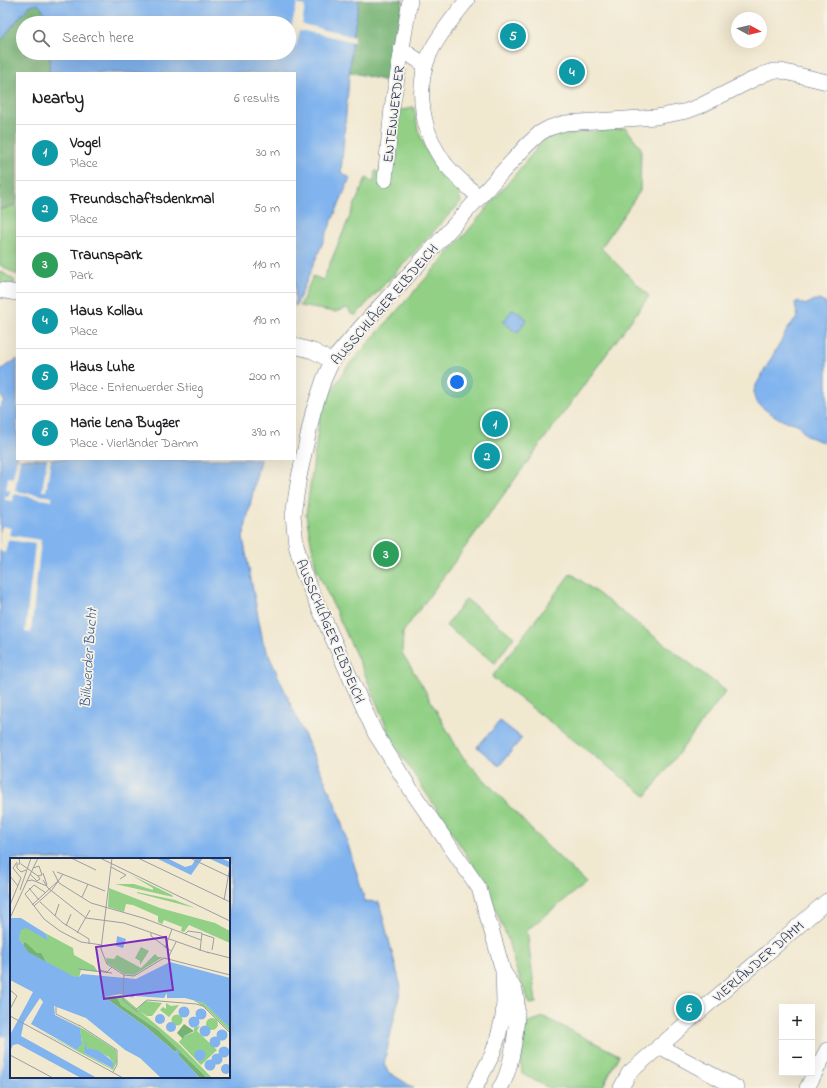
<!DOCTYPE html>
<html lang="en">
<head>
<meta charset="utf-8">
<style>
	:root { --surface:#fff; --page:#f6f6f6; --text:#202124; --muted:#757577; --line:#e0e0e0; --accent:#ea580c }
	body { margin:0; font-family:"Indie Flower",sans-serif; background:var(--page); color:var(--text) }
	.controls { position:absolute; right:12px; bottom:12px; display:grid; overflow:hidden; border-radius:0px; box-shadow:0 4px 16px #0002 }
	.controls button { width:36px; height:36px; display:grid; place-items:center; padding:0; border:0; border-bottom:1px solid var(--line); background:var(--surface); color:var(--text); font:20px sans-serif }
	.compass { position:absolute; left:731px; top:12px; width:36px; height:36px; border-radius:50%; background:var(--surface); box-shadow:0 4px 16px #0002; rotate:98deg }
	.you { position:absolute; left:457px; top:382px; width:14px; height:14px; margin:-10px; border:3px solid #fff; border-radius:50%; background:#1a73e8; box-shadow:0 0 0 6px #1a73e833 }
	.badge { display:grid; place-items:center; width:26px; height:26px; border-radius:50%; background:var(--accent); color:#fff; font-size:13px; font-weight:700 }
	.pin { position:absolute; translate:-50% -50%; border:2px solid #fff; box-shadow:0 1px 4px #0006 }
	.list { margin:0; padding:0; list-style:none }
	h2 { display:flex; justify-content:space-between; align-items:center; height:52px; margin:0; padding:0 16px; font-size:17px }
	h2 small { font-size:13px; font-weight:400; color:var(--muted) }
	.list li { display:grid; grid-template-columns:26px 1fr auto; gap:12px; align-items:center; box-sizing:border-box; height:56px; padding:0 16px; border-top:1px solid var(--line) }
	.list b { display:block; font-size:15px; white-space:nowrap }
	.list p { margin:0; font-size:13px; white-space:nowrap; color:var(--muted) }
	.list em { font-size:13px; font-style:normal; color:var(--muted) }
	.icon { flex:none; width:22px; height:22px; fill:none; stroke:currentColor; stroke-width:2; stroke-linecap:round; stroke-linejoin:round }
	.map { position:relative; flex:none; width:827px; height:1088px; overflow:hidden }
	.search { position:absolute; background:var(--surface); box-shadow:0 4px 16px #0002; left:16px; top:16px; width:280px; height:44px; display:flex; align-items:center; gap:10px; box-sizing:border-box; padding:0 14px; border-radius:22px; color:var(--muted); font-size:15px }
	.panel { position:absolute; background:var(--surface); box-shadow:0 4px 16px #0002; left:16px; top:72px; width:280px; height:388px; border-radius:0px }
	.map>svg:first-child { display:block }
	.green { fill:#92d086; stroke:#568072 }
	.forest { fill:#75b273; stroke:#487068 }
	.water { fill:#81b4ee; stroke:#4e72a6; fill-rule:evenodd }
	.pier { fill:#f1e8d0 }
	.lines { fill:none; stroke-linecap:round; stroke-linejoin:round }
	.minor-casing { stroke:#667086; stroke-width:16 }
	.minor { stroke:#fff; stroke-width:15 }
	.labels { text-anchor:middle; stroke-width:3.5; stroke-linejoin:round; paint-order:stroke }
	.street-label { font-size:14px; fill:#1b2f5e; stroke:#f7f3e8 }
	.water-label { font-size:15px; font-style:italic; fill:#3a5789; stroke:#f7f3e8 }
	.inset-road { fill:none; stroke:#9b9ea2; stroke-width:1 }
	.view { fill:#7b2cbf; fill-opacity:0.15; stroke:#7b2cbf; stroke-width:2 }
	.inset-edge { fill:none; stroke:#1b2f5e; stroke-width:2 }
</style>
</head>
<body>
<div class="map">
<svg width="827" height="1088" viewBox="0 0 827 1088">
	<rect width="100%" height="100%" fill="#f7f3e8"/>
	<filter id="ink" filterUnits="userSpaceOnUse"><feTurbulence type="fractalNoise" baseFrequency=".025" numOctaves="2"/><feDisplacementMap in="SourceGraphic" scale="8" xChannelSelector="R" yChannelSelector="G"/><feConvolveMatrix kernelMatrix="1 2 1 2 8 2 1 2 1" color-interpolation-filters="sRGB"/></filter>
	<filter id="wash" filterUnits="userSpaceOnUse"><feTurbulence type="fractalNoise" baseFrequency=".012" numOctaves="4" result="noise"/><feDisplacementMap in="SourceGraphic" scale="16" xChannelSelector="R" yChannelSelector="G"/><feGaussianBlur stdDeviation="0.9" result="paint"/><feColorMatrix in="noise" values="0 0 0 0 0 0 0 0 0 0 0 0 0 0 0 0 0 1.4 0 .05"/><feComposite in="paint" operator="in"/></filter>
	<g filter="url(#wash)">
		<rect width="100%" height="100%" fill="#f1e8d0"/>
		<g class="green">
			<path d="M 412,107 L 414,107 L 418,130 L 426,150 L 442,173 L 458,190 L 461,202 L 356,315 L 351,314 L 348,308 L 335,312 L 300,306 L 313,276 L 323,280 L 366,178 L 374,182 L 375,171 L 380,172 L 399,109 L 404,110 Z"/>
			<path d="M 626,128 L 641,148 L 640,191 L 601,248 L 649,296 L 403,632 L 402,653 L 422,685 L 461,755 L 545,844 L 586,883 L 527,930 L 536,1003 L 530,1004 L 516,969 L 507,937 L 483,880 L 392,741 L 367,679 L 316,568 L 306,515 L 320,416 L 331,392 L 347,367 L 467,232 L 543,141 L 554,135 Z"/>
			<path d="M 17,204 L 17,275 L 0,265 L 0,210 Z"/>
			<path d="M 0,271 L 14,280 L 15,284 L 9,286 L 0,285 Z"/>
			<path d="M 571,573 L 726,691 L 646,796 L 492,677 Z"/>
			<path d="M 466,599 L 514,637 L 495,663 L 446,626 Z"/>
			<path d="M 544,1017 L 619,1055 L 602,1088 L 549,1088 L 522,1074 L 521,1060 L 526,1023 Z"/>
		</g>
		<g class="forest">
			<path d="M 359,0 L 403,0 L 391,69 L 386,81 L 350,72 L 352,42 Z"/>
			<path d="M 38,4 L 45,13 L 48,23 L 23,23 L 23,53 L 50,53 L 49,73 L 17,73 L 17,204 L 0,210 L 0,41 L 29,6 Z"/>
		</g>
		<g class="water">
			<path d="M 0,0 L 359,0 L 352,42 L 341,172 L 350,178 L 296,306 L 295,306 L 295,73 L 49,73 L 50,53 L 289,53 L 289,23 L 48,23 L 45,13 L 38,4 L 29,6 L 0,41 Z"/>
			<path d="M 815,300 L 819,300 L 827,304 L 827,442 C 820,442 809,438 804,433 C 801,430 801,426 797,424 C 793,422 788,422 784,421 C 778,418 757,406 755,399 C 753,395 754,391 755,387 L 790,325 C 801,316 796,315 795,303 L 798,301 L 805,305 Z"/>
			<path d="M 513,309 L 527,319 L 517,333 L 503,322 Z"/>
			<path d="M 17,359 L 17,459 L 260,459 L 243,538 L 263,642 L 337,808 L 365,901 L 379,902 L 401,987 L 384,1064 L 388,1072 L 414,1088 L 0,1088 L 0,406 L 4,401 L 0,394 L 0,370 ZM 11,859 L 229,859 L 229,1077 L 11,1077 Z"/>
			<path d="M 500,721 L 522,738 L 499,766 L 477,747 Z"/>
		</g>
		<g class="pier">
			<path d="M 297,4 L 305,6 L 302,24 L 355,36 L 354,42 L 300,30 L 296,46 L 289,44 L 289,36 Z"/>
			<path d="M 17,458 L 17,459 L 20,459 L 15,491 L 52,497 L 52,501 L 14,494 L 13,501 L 5,500 L 5,496 L 9,496 L 10,490 L 6,490 L 8,477 L 13,478 Z"/>
			<path d="M 47,459 L 51,459 L 46,491 L 42,491 Z"/>
			<path d="M 2,526 L 11,528 L 9,535 L 41,540 L 31,633 L 25,632 L 35,544 L 8,540 L 5,553 L 0,551 L 0,532 Z"/>
			<path d="M 1,1036 L 6,1037 L 0,1079 L 0,1041 Z"/>
		</g>
	</g>
	<g filter="url(#ink)">
		<g class="lines">
			<defs>
				<g id="minor">
					<path d="M 467,0 C 454,17 439,34 430,53 C 414,88 422,134 446,165 C 456,177 468,187 479,197"/>
					<path d="M 401,49 L 425,65"/>
					<path d="M 385,180 L 392,108 L 410,0"/>
					<path d="M 0,290 L 17,293"/>
					<path d="M 295,346 L 313,351 L 332,361"/>
					<path d="M 659,1046 L 737,1088"/>
					<path d="M 475,1088 L 492,1055 L 498,1037 L 503,1017 L 504,1001 L 503,971 L 494,939 L 479,888 L 413,793 L 375,733 L 303,572 L 296,544 L 293,515 L 299,477 L 313,412 L 324,379 L 332,361 L 361,327 L 527,145 L 540,133 L 549,128 L 565,123 L 656,117 L 687,111 L 700,106 L 764,74 L 773,71 L 781,71 L 827,82"/>
					<path d="M 500,1088 C 512,1071 521,1012 515,991 C 513,985 508,979 504,973"/>
					<path d="M 621,1088 L 629,1073 L 827,901"/>
					<path d="M 807,1088 L 827,1050"/>
				</g>
			</defs>
			<use href="#minor" class="minor-casing"/>
			<use href="#minor" class="minor"/>
		</g>
	</g>
	<g class="labels">
		<g class="street-label">
			<text transform="translate(393 114) rotate(-83)" y="5">ENTENWERDER</text>
			<text transform="translate(384 304) rotate(-49)" y="5">AUSSCHLÄGER ELBDEICH</text>
			<text transform="translate(331 631) rotate(67)" y="5">AUSSCHLÄGER ELBDEICH</text>
			<text transform="translate(758 961) rotate(-41)" y="5">VIERLÄNDER DAMM</text>
		</g>
		<g class="water-label">
			<text transform="translate(88 658) rotate(-86)" y="5">Billwerder Bucht</text>
		</g>
	</g>
	<g transform="translate(10 858)">
		<rect width="220" height="220" fill="#f1e8d0"/>
		<path d="M 121,17 L 162,37 L 163,39 L 105,26 L 124,26 L 143,32 L 143,30 ZM 99,30 L 150,50 L 205,65 L 220,73 L 220,85 L 179,67 L 174,74 L 171,73 L 172,69 L 154,62 L 152,66 L 148,64 L 148,58 L 123,47 L 116,46 L 114,54 L 98,49 ZM 127,34 L 165,42 L 185,50 L 127,35 ZM 15,69 L 38,81 L 35,75 L 63,90 L 64,97 L 84,108 L 88,114 L 71,112 L 69,120 L 50,114 L 20,97 L 9,80 L 10,72 ZM 131,89 L 139,93 L 130,107 L 130,103 L 125,100 ZM 145,96 L 148,99 L 153,99 L 124,117 L 114,116 L 97,105 L 96,100 L 104,101 L 107,97 L 131,110 ZM 111,137 L 170,187 L 202,220 L 197,220 L 148,172 L 111,147 L 106,138 ZM 183,142 L 194,145 L 220,170 L 220,174 L 197,151 ZM 135,143 L 152,145 L 142,158 L 137,158 L 127,151 ZM 156,145 L 161,148 L 169,147 L 159,159 L 150,152 L 153,149 L 156,151 ZM161.5 162a5.5 5.5 0 1 1 11 0a5.5 5.5 0 1 1-11 0ZM196 166a6 6 0 1 1 12 0a6 6 0 1 1-12 0ZM 53,161 L 75,172 L 106,192 L 107,204 L 103,212 L 20,168 L 67,192 L 72,184 L 70,171 ZM 76,189 L 77,194 L 79,190 L 99,199 L 104,205 L 101,210 L 74,195 ZM 190,168 L 187,173 L 207,192 L 191,207 L 169,184 L 174,178 L 184,174 L 184,170 Z" fill="#92d086" fill-rule="evenodd"/>
		<path d="M 15,84 L 27,95 L 31,95 L 36,104 L 19,96 L 13,87 ZM 106,138 L 111,147 L 148,172 L 197,220 L 190,220 L 168,197 L 167,192 L 165,194 L 136,169 L 94,139 ZM 174,166 L 184,173 L 174,178 L 173,181 L 167,175 Z" fill="#75b273"/>
		<path d="M 146,0 L 157,0 L 175,9 L 182,7 L 186,0 L 193,0 L 181,17 ZM 198,0 L 211,0 L 220,4 L 220,10 ZM 0,60 L 11,60 L 35,75 L 39,83 L 16,70 L 11,72 L 9,80 L 18,94 L 63,118 L 69,119 L 72,116 L 126,121 L 160,104 L 220,120 L 220,170 L 194,145 L 175,140 L 157,140 L 157,135 L 154,140 L 124,138 L 123,140 L 122,138 L 121,140 L 120,138 L 110,136 L 94,139 L 136,169 L 165,194 L 167,192 L 170,195 L 168,197 L 190,220 L 151,220 L 130,200 L 115,192 L 76,160 L 44,148 L 45,157 L 70,170 L 72,185 L 67,192 L 21,166 L 33,144 L 30,140 L 14,164 L 11,178 L 87,220 L 71,220 L 8,186 L 3,187 L 0,193 L 0,177 L 23,134 L 0,122 ZM 107,78 L 116,81 L 113,90 L 106,88 ZM168.5 154a5.5 5.5 0 1 1 11 0a5.5 5.5 0 1 1-11 0ZM185.5 156a5.5 5.5 0 1 1 11 0a5.5 5.5 0 1 1-11 0ZM145 161a5 5 0 1 1 10 0a5 5 0 1 1-10 0ZM178.5 164a5.5 5.5 0 1 1 11 0a5.5 5.5 0 1 1-11 0ZM156 169a5 5 0 1 1 10 0a5 5 0 1 1-10 0ZM189.5 173a5.5 5.5 0 1 1 11 0a5.5 5.5 0 1 1-11 0ZM206.5 177a5.5 5.5 0 1 1 11 0a5.5 5.5 0 1 1-11 0ZM199.5 184a5.5 5.5 0 1 1 11 0a5.5 5.5 0 1 1-11 0ZM 76,182 L 77,192 L 79,190 L 89,193 L 100,201 L 103,198 L 100,201 L 104,205 L 102,210 L 74,195 ZM208.5 194a5.5 5.5 0 1 1 11 0a5.5 5.5 0 1 1-11 0ZM184.5 197a5.5 5.5 0 1 1 11 0a5.5 5.5 0 1 1-11 0ZM201.5 201a5.5 5.5 0 1 1 11 0a5.5 5.5 0 1 1-11 0ZM194.5 207a5.5 5.5 0 1 1 11 0a5.5 5.5 0 1 1-11 0ZM211 211a5 5 0 1 1 10 0a5 5 0 1 1-10 0Z" fill="#81b4ee"/>
		<path class="inset-road" d="M 9,0 L 10,6 L 7,6 L 7,10 L 11,14 L 16,12M 61,0 L 86,12M 90,0 L 220,63M 102,0 L 91,91 L 97,106 L 114,117 L 124,118 L 154,100 L 220,117M 128,0 L 220,44M 180,0 L 220,19M 11,6 L 28,18M 101,9 L 116,17 L 110,21M 43,13 L 49,25 L 81,45 L 133,60 L 191,82M 47,14 L 95,33M 33,15 L 37,27M 20,16 L 27,23 L 30,21 L 28,18 L 32,17 L 29,8 L 23,10M 0,18 L 8,28M 33,22 L 38,30 L 76,60 L 114,65 L 199,95M 17,23 L 28,0M 19,30 L 29,42M 10,32 L 21,0M 36,35 L 24,27 L 15,36 L 34,61 L 50,73 L 71,84 L 92,87M 72,39 L 78,26M 214,42 L 220,9M 30,44 L 53,65 L 79,81 L 79,86M 0,47 L 11,20 L 3,10 L 7,4M 22,47 L 48,23M 24,48 L 42,32 L 53,16M 45,58 L 49,46M 0,60 L 17,23 L 22,22 L 37,28M 56,68 L 61,56M 67,75 L 80,52M 141,75 L 141,78 L 161,93M 175,76 L 178,73 L 192,75 L 190,93M 192,76 L 204,80 L 202,92M 155,90 L 162,71M 197,94 L 220,100M 158,100 L 166,84M 68,111 L 102,115M 90,112 L 97,114 L 102,109M 114,117 L 113,142 L 128,154M 0,132 L 7,138 L 0,151M 46,149 L 46,156 L 70,168M 125,152 L 137,142 L 186,146 L 193,148 L 220,175M 0,158 L 113,220M 69,167 L 107,192 L 107,207 L 103,214M 0,197 L 43,220"/>
		<path class="view" d="M 156,79 L 163,132 L 94,141 L 86,89 Z"/>
		<rect width="220" height="220" class="inset-edge"/>
	</g>
</svg>
<div class="controls">
<button>+</button>
<button>−</button>
</div>
<svg class="compass" viewBox="-18 -18 36 36"><path d="M0-13l5 13h-10z" fill="#e53935"/><path d="M0 13l5-13h-10z" fill="#757577"/></svg>
<div class="you"></div>
<div class="pin badge" style="left:495px;top:424px;background:#0f9aa8">1</div>
<div class="pin badge" style="left:487px;top:456px;background:#0f9aa8">2</div>
<div class="pin badge" style="left:386px;top:554px;background:#2e9e5b">3</div>
<div class="pin badge" style="left:572px;top:72px;background:#0f9aa8">4</div>
<div class="pin badge" style="left:513px;top:36px;background:#0f9aa8">5</div>
<div class="pin badge" style="left:689px;top:1008px;background:#0f9aa8">6</div>
<div class="search"><svg class="icon" aria-label="search" viewBox="0 0 24 24"><circle cx="10" cy="10" r="6"/><path d="M15 15l6 6"/></svg>Search here</div>
<section class="panel">
<h2>Nearby<small>6 results</small></h2>
<ul class="list">
<li><span class="badge" style="background:#0f9aa8">1</span><div><b>Vogel</b><p>Place</p></div><em>30 m</em></li>
<li><span class="badge" style="background:#0f9aa8">2</span><div><b>Freundschaftsdenkmal</b><p>Place</p></div><em>50 m</em></li>
<li><span class="badge" style="background:#2e9e5b">3</span><div><b>Traunspark</b><p>Park</p></div><em>110 m</em></li>
<li><span class="badge" style="background:#0f9aa8">4</span><div><b>Haus Kollau</b><p>Place</p></div><em>190 m</em></li>
<li><span class="badge" style="background:#0f9aa8">5</span><div><b>Haus Luhe</b><p>Place · Entenwerder Stieg</p></div><em>200 m</em></li>
<li><span class="badge" style="background:#0f9aa8">6</span><div><b>Marie Lena Bugzer</b><p>Place · Vierländer Damm</p></div><em>390 m</em></li>
</ul>
</section>
</div>
</body>
</html>
